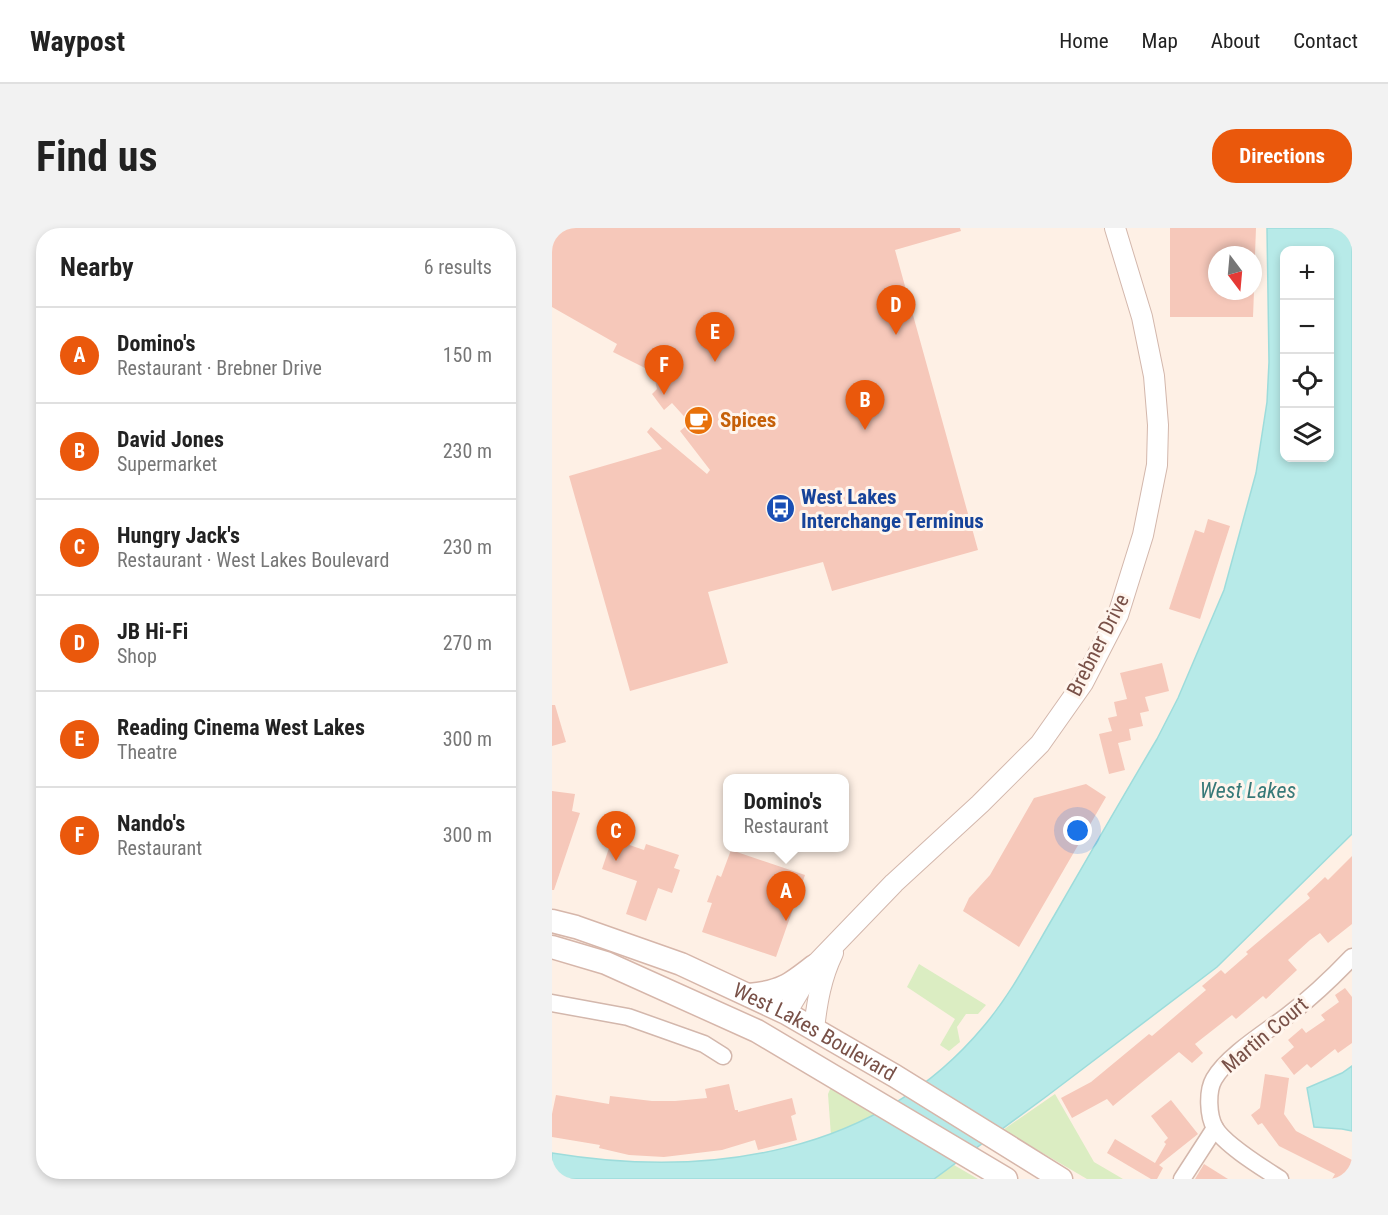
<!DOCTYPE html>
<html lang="en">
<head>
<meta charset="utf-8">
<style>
	:root { --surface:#fff; --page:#f2f2f2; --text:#222; --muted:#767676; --line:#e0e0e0; --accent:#ea580c }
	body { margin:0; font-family:"Roboto Condensed",sans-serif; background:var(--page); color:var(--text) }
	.controls { position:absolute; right:18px; top:18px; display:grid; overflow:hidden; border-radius:12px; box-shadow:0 3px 9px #0003 }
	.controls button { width:54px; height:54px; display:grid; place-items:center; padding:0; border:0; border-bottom:2px solid var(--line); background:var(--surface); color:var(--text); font:30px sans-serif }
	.compass { position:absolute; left:656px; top:18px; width:54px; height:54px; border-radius:50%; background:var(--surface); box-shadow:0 3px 9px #0003; rotate:164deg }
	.you { position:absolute; left:526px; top:603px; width:21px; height:21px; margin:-15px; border:4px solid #fff; border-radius:50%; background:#1a73e8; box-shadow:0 0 0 9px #1a73e833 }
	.badge { display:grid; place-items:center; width:39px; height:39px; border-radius:50%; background:var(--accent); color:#fff; font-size:20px; font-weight:700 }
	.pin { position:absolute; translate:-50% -50px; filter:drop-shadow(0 2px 3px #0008) }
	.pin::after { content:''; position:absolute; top:32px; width:21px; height:18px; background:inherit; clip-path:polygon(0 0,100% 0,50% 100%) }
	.popup { position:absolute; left:171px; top:546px; width:126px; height:78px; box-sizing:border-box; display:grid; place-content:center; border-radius:12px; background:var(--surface); filter:drop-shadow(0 2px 4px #0005); font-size:20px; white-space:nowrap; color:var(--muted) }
	.popup b { font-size:22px; color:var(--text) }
	.popup::after { content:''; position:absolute; left:50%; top:100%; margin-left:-12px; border:12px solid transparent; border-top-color:var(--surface) }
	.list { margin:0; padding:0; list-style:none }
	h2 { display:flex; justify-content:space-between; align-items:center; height:78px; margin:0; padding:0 24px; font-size:26px }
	h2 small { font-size:20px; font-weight:400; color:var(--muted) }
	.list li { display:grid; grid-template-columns:39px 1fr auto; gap:18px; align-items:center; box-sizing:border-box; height:96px; padding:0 24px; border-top:2px solid var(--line) }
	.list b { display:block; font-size:22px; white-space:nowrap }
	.list p { margin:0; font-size:20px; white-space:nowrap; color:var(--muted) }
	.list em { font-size:20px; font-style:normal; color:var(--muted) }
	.icon { flex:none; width:33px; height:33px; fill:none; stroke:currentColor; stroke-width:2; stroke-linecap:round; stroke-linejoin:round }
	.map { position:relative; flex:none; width:800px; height:951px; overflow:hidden; border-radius:24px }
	header { display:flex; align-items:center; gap:36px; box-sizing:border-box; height:84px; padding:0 30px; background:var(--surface); border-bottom:2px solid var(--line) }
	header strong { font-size:28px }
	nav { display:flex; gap:33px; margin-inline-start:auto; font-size:21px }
	.intro { display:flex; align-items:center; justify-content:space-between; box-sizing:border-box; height:144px; padding:0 36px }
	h1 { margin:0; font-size:42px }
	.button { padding:15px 27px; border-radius:24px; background:var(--accent); color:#fff; font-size:21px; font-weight:700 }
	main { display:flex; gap:36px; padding:0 36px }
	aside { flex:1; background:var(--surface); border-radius:24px; box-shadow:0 3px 9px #0003 }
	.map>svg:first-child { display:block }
	.green { fill:#dbedc2 }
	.water { fill:#b7eae8; stroke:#9ddcdb; stroke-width:1.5; fill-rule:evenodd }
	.building { fill:#f6c8ba }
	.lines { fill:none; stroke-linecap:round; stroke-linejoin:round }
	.minor-casing { stroke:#d3b7ac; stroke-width:19 }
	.tertiary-casing { stroke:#d3b7ac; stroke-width:22 }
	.secondary-casing { stroke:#d6b6aa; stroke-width:25 }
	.minor { stroke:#fff; stroke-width:16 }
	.tertiary { stroke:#fff; stroke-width:20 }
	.secondary { stroke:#fff; stroke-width:22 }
	.labels { text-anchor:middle; stroke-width:6; stroke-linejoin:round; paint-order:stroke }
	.food-label { font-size:21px; font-weight:bold; fill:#c56008; stroke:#fff5ed; text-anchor:start }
	.transit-label { font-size:21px; font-weight:bold; fill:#164399; stroke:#fff5ed; text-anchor:start }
	.street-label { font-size:21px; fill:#795148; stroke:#fff5ed }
	.water-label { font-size:22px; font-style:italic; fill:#377978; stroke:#fff5ed }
</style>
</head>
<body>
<header>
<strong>Waypost</strong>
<nav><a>Home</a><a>Map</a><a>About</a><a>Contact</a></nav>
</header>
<div class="intro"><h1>Find us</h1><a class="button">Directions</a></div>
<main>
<aside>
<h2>Nearby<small>6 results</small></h2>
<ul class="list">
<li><span class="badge">A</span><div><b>Domino's</b><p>Restaurant · Brebner Drive</p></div><em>150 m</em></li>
<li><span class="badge">B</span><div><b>David Jones</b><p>Supermarket</p></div><em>230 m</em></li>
<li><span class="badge">C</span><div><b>Hungry Jack's</b><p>Restaurant · West Lakes Boulevard</p></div><em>230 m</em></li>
<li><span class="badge">D</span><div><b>JB Hi-Fi</b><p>Shop</p></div><em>270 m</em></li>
<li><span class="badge">E</span><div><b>Reading Cinema West Lakes</b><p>Theatre</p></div><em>300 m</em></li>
<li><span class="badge">F</span><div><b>Nando's</b><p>Restaurant</p></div><em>300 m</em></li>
</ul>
</aside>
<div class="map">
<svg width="800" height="951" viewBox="0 0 800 951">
	<rect width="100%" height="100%" fill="#fef0e5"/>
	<g class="green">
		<path d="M 367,736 L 434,777 L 426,786 L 414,786 L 405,799 L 408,814 L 397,823 L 388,817 L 403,791 L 355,759 Z"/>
		<path d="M 279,859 L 324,885 L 312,893 L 279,908 L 276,866 Z"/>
		<path d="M 503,866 L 542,934 L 571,951 L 535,951 L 451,902 Z"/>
		<path d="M 402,937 L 426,951 L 381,951 Z"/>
	</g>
	<g class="water">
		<path d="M 715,0 L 800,0 L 800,606 L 665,739 L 495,868 L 382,951 L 0,951 L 0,925 C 158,951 325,926 431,799 C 460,765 480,725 502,688 C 536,629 570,570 605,511 L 626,470 L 672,362 L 704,245 L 715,174 L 717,134 ZM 732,22 L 778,22 L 778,230 L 732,230 Z"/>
		<path d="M 800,838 L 800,903 L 790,901 L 762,899 L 755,860 L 790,845 Z"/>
	</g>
	<g class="building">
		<path d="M 0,0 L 408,0 L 409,3 L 343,22 L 426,322 L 280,363 L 271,334 L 156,364 L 176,435 L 78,463 L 17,248 L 110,221 L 95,204 L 99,199 L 155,246 L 158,242 L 128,203 L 138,195 L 120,175 L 112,182 L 100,166 L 105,161 L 101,144 L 61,124 L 65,116 L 0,79 Z"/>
		<path d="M 618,0 L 704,0 L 703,27 L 665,27 L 665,63 L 702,63 L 701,89 L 618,89 Z"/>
		<path d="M 656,291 L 678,298 L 648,391 L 617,381 L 643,302 L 652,305 Z"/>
		<path d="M 610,435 L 617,463 L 593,469 L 597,483 L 588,485 L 591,498 L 577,501 L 579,512 L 566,515 L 573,542 L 557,546 L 547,506 L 560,503 L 556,490 L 565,488 L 562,474 L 575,471 L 568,445 Z"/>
		<path d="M 0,477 L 3,477 L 14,514 L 0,518 Z"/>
		<path d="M 534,556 L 554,569 L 467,719 L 411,683 L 417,670 L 438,647 L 482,570 Z"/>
		<path d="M 0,563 L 23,566 L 20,583 L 28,585 L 2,662 L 0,662 Z"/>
		<path d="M 60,611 L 92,622 L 94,616 L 127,627 L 122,640 L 128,642 L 120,665 L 106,660 L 94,693 L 74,686 L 85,653 L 50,641 Z"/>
		<path d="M 179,622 L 253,647 L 224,729 L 150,704 L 160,675 L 155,674 L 165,647 L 169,649 Z"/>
		<path d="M 800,628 L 800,696 L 776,715 L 768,705 L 758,712 L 736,732 L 745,742 L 714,771 L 711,768 L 684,791 L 680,787 L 643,816 L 651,825 L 640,835 L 627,824 L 561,878 L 555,871 L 520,890 L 509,870 L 539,854 L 597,806 L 600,808 L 654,762 L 650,758 L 669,742 L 673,746 L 696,726 L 694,724 L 758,670 L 755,666 L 773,649 L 776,652 Z"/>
		<path d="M 793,760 L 800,769 L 800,815 L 786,825 L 783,821 L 759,840 L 755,836 L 742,847 L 729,830 L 742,819 L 736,812 L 750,800 L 754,805 L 773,792 L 769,787 L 787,774 L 783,767 Z"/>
		<path d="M 713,846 L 737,850 L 732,886 L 744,903 L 800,932 L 800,951 L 780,951 L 783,946 L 727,918 L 710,895 L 706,897 L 699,887 L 708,880 Z"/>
		<path d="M 177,856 L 183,882 L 186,882 L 186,884 L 240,870 L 244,886 L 239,888 L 245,912 L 206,922 L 203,912 L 170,922 L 112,929 L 77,927 L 47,920 L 48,917 L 0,909 L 0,886 L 4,867 L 57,876 L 58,868 L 100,873 L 123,873 L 155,870 L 153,861 Z"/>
		<path d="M 619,872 L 646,906 L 607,937 L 611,940 L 605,951 L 599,951 L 555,925 L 563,911 L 603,935 L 614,916 L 612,914 L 616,910 L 599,888 Z"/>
		<path d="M 652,936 L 676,951 L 643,951 Z"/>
	</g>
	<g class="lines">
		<defs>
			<g id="minor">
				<path d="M 0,775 L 76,789 L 152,816 L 171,828"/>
				<path d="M 630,951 L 663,900"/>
				<path d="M 728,951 C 711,940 673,917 663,900 C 656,888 655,863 662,851 C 675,828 714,804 735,788 C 759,770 780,750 800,729"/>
			</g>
			<g id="tertiary">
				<path d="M 234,785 L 262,738 L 342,655 L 428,576 L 488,516 L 531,455 L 566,387 L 591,307 L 605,237 L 606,197 L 602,148 L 590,89 L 563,0"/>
				<path d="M 262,801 C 265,774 269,750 281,725"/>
			</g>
			<g id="secondary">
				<path id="s1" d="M 0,693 L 24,699 L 129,736 L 234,785 L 343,848 L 509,951"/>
				<path d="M 0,719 L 54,735 L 205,803 L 454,951"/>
				<path d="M 197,767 C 229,764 238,757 262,738"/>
			</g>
		</defs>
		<use href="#minor" class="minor-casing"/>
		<use href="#tertiary" class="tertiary-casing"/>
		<use href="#secondary" class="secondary-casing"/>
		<use href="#minor" class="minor"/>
		<use href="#tertiary" class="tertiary"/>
		<use href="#secondary" class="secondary"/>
	</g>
	<defs>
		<symbol id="cafe-disc" viewBox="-11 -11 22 22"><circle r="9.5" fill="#e8710a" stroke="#fff5ed"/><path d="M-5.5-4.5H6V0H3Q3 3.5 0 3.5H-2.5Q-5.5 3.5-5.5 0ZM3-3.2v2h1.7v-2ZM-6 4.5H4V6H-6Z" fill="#fff"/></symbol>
		<symbol id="bus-disc" viewBox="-11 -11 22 22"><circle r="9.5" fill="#1a4fb4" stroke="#fff5ed"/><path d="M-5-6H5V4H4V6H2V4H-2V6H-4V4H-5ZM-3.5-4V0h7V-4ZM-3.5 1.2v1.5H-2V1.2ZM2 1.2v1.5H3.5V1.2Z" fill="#fff"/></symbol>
	</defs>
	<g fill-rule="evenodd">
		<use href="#cafe-disc" x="130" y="176" width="33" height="33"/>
		<use href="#bus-disc" x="212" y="264" width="33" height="33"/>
	</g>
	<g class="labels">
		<g class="food-label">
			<text x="168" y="199">Spices</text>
		</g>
		<g class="transit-label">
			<text x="249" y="276">West Lakes<tspan x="249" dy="24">Interchange Terminus</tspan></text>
		</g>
		<g class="street-label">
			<text transform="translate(546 417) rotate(-63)" y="7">Brebner Drive</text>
			<text dy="7" stroke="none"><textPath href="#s1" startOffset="286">West Lakes Boulevard</textPath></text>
			<text transform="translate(713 807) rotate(-40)" y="7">Martin Court</text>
		</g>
		<g class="water-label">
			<text x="696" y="570">West Lakes</text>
		</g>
	</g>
</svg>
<div class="controls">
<button>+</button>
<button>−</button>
<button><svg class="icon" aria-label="locate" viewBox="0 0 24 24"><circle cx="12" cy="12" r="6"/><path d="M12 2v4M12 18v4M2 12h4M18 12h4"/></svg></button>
<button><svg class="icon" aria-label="layers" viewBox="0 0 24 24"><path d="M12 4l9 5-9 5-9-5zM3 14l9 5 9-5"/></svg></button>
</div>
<svg class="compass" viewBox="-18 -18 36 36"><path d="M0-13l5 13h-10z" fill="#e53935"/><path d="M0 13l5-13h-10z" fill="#767676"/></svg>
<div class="you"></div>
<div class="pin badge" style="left:234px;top:693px">A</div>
<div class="popup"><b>Domino's</b>Restaurant</div>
<div class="pin badge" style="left:313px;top:202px">B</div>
<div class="pin badge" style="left:64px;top:633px">C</div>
<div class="pin badge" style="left:344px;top:107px">D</div>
<div class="pin badge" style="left:163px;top:134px">E</div>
<div class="pin badge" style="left:112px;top:167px">F</div>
</div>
</main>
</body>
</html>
